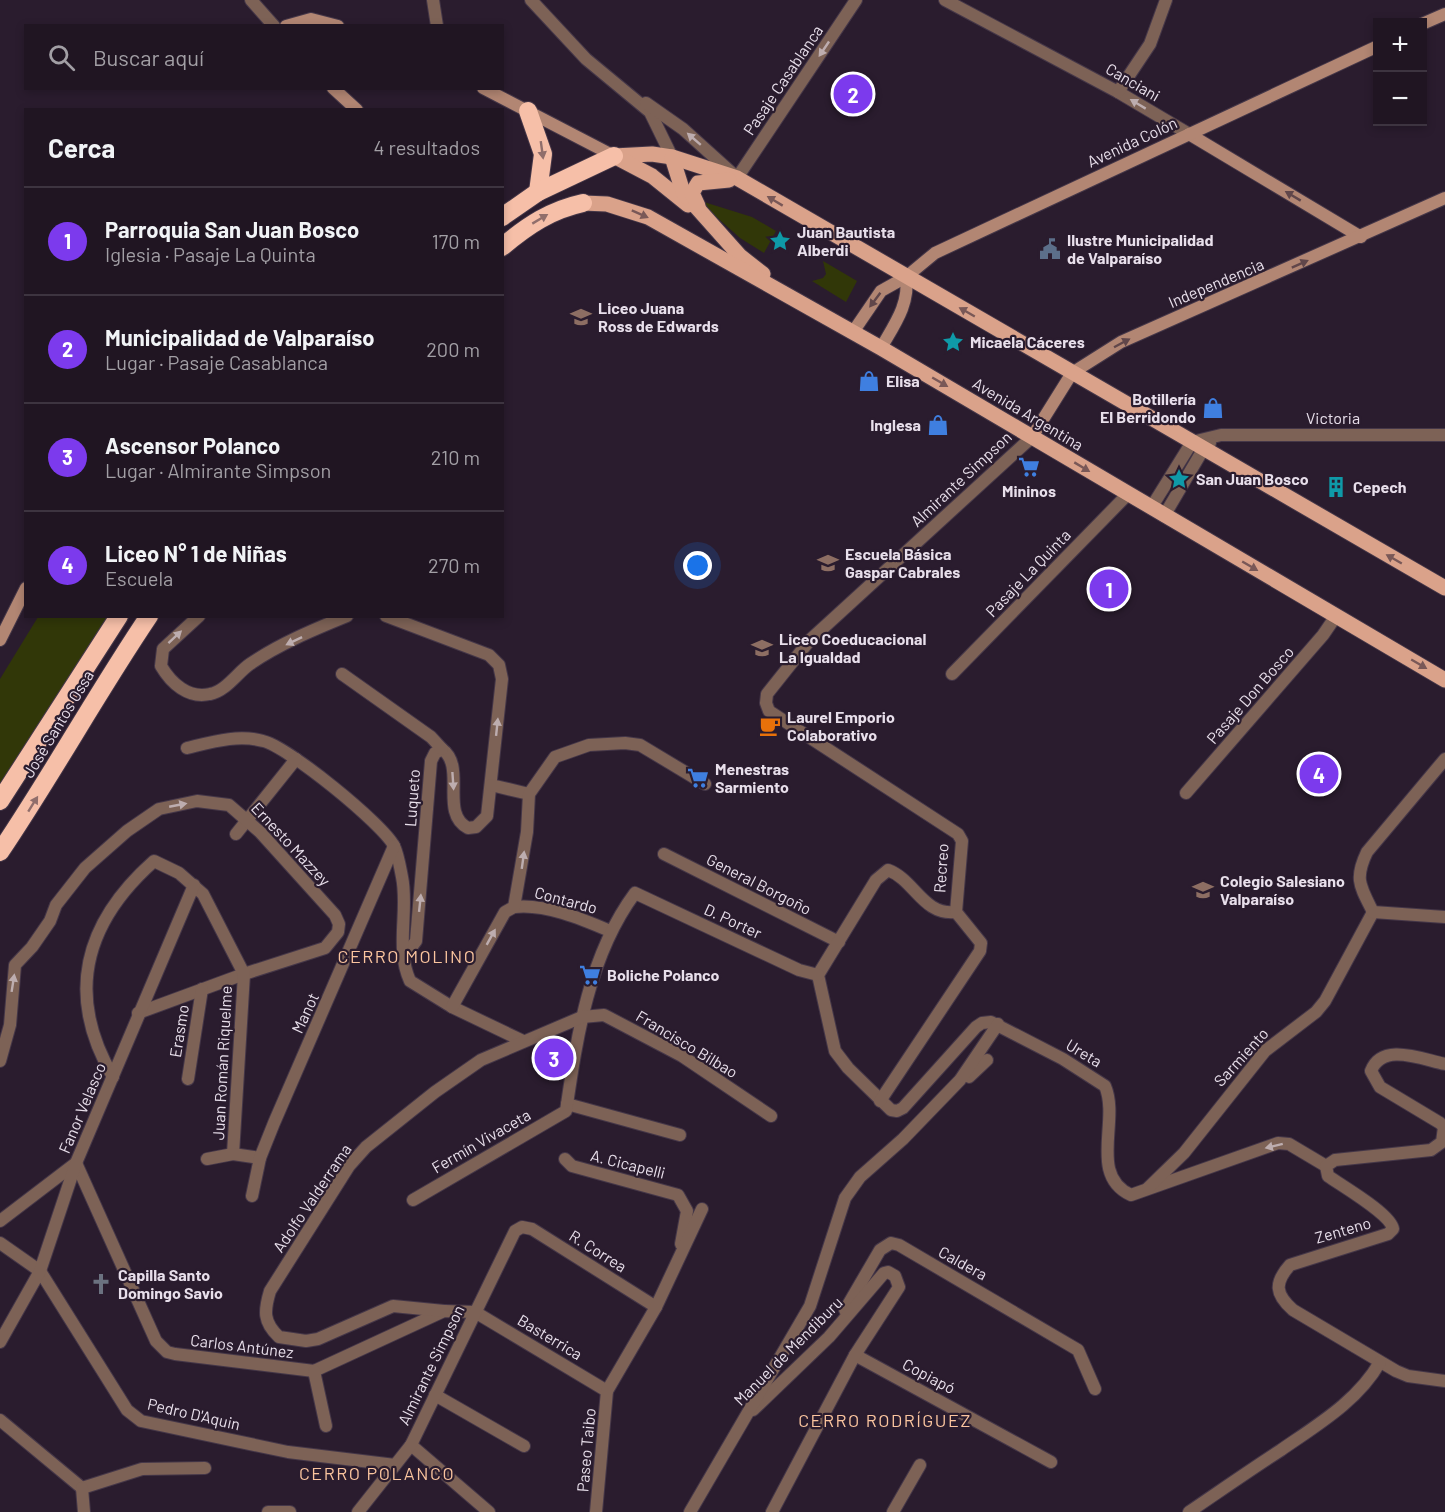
<!DOCTYPE html>
<html lang="es">
<head>
<meta charset="utf-8">
<style>
	:root { --surface:#201522; --page:#2d222f; --text:#f1f3f6; --muted:#a29fa5; --line:#3d3440; --accent:#7c3aed }
	body { margin:0; font-family:Barlow,sans-serif; background:var(--page); color:var(--text) }
	.controls { position:absolute; right:18px; top:18px; display:grid; overflow:hidden; border-radius:0px; box-shadow:0 3px 9px #0003 }
	.controls button { width:54px; height:54px; display:grid; place-items:center; padding:0; border:0; border-bottom:2px solid var(--line); background:var(--surface); color:var(--text); font:30px sans-serif }
	.you { position:absolute; left:698px; top:566px; width:21px; height:21px; margin:-15px; border:4px solid #fff; border-radius:50%; background:#1a73e8; box-shadow:0 0 0 9px #1a73e833 }
	.badge { display:grid; place-items:center; width:39px; height:39px; border-radius:50%; background:var(--accent); color:#fff; font-size:20px; font-weight:700 }
	.pin { position:absolute; translate:-50% -50%; border:3px solid #fff; box-shadow:0 2px 6px #0006 }
	.list { margin:0; padding:0; list-style:none }
	h2 { display:flex; justify-content:space-between; align-items:center; height:78px; margin:0; padding:0 24px; font-size:26px }
	h2 small { font-size:20px; font-weight:400; color:var(--muted) }
	.list li { display:grid; grid-template-columns:39px 1fr auto; gap:18px; align-items:center; box-sizing:border-box; height:108px; padding:0 24px; border-top:2px solid var(--line) }
	.list b { display:block; font-size:22px; white-space:nowrap }
	.list p { margin:0; font-size:20px; white-space:nowrap; color:var(--muted) }
	.list em { font-size:20px; font-style:normal; color:var(--muted) }
	.icon { flex:none; width:33px; height:33px; fill:none; stroke:currentColor; stroke-width:2; stroke-linecap:round; stroke-linejoin:round }
	.map { position:relative; flex:none; width:1445px; height:1512px; overflow:hidden }
	.search { position:absolute; background:var(--surface); box-shadow:0 3px 9px #0003; left:24px; top:24px; width:480px; height:66px; display:flex; align-items:center; gap:15px; box-sizing:border-box; padding:0 21px; border-radius:0px; color:var(--muted); font-size:22px }
	.panel { position:absolute; background:var(--surface); box-shadow:0 3px 9px #0003; left:24px; top:108px; width:480px; height:510px; border-radius:0px }
	.map>svg:first-child { display:block }
	.green { fill:#313708 }
	.lines { fill:none; stroke-linecap:round; stroke-linejoin:round }
	.minor-casing { stroke:#453748; stroke-width:14 }
	.tertiary-casing { stroke:#453748; stroke-width:14 }
	.secondary-casing { stroke:#453748; stroke-width:14 }
	.primary-casing { stroke:#453748; stroke-width:17 }
	.motorway-casing { stroke:#453748; stroke-width:20 }
	.minor { stroke:#7d6256; stroke-width:12 }
	.tertiary { stroke:#7d6256; stroke-width:12 }
	.secondary { stroke:#b28673; stroke-width:12 }
	.primary { stroke:#daa28a; stroke-width:15 }
	.motorway { stroke:#f6bfa8; stroke-width:18 }
	.oneway { fill:#bdadaf }
	.oneway2 { fill:#906e6b }
	.oneway3 { fill:#60464a }
	.oneway4 { fill:#795857 }
	.labels { text-anchor:middle; stroke-width:4.5; stroke-linejoin:round; paint-order:stroke }
	.street-label { font-size:16px; fill:#e8dfeb; stroke:#2a1c2e }
	.poi-label { font-size:16px; font-weight:bold; fill:#e8dfeb; stroke:#2a1c2e; text-anchor:start }
	.neighbourhood-label { font-size:18px; letter-spacing:1.5px; fill:#fbc59f; stroke:#2a1c2e }
</style>
</head>
<body>
<div class="map">
<svg width="1445" height="1512" viewBox="0 0 1445 1512">
	<rect width="100%" height="100%" fill="#2a1c2e"/>
	<g class="green">
		<path d="M 704,202 L 752,217 L 776,231 L 764,253 L 740,238 L 703,205 Z"/>
		<path d="M 823,261 L 857,281 L 846,302 L 812,281 L 823,278 L 826,274 Z"/>
		<path d="M 38,617 L 115,617 L 0,796 L 0,679 Z"/>
	</g>
	<g class="lines">
		<defs>
			<g id="minor">
				<path d="M 433,0 L 437,26"/>
				<path d="M 945,0 L 1118,92 L 1189,134"/>
				<path d="M 1118,92 L 1150,44 L 1166,0"/>
				<path d="M 737,178 L 856,0"/>
				<path d="M 199,616 L 163,649 L 161,666 C 171,683 188,699 210,694 C 226,691 237,673 250,664 C 279,644 315,629 347,616"/>
				<path d="M 386,616 L 489,655 L 499,665 L 502,679 L 487,816 L 476,827 L 468,828 C 439,813 467,767 442,749 L 435,753 L 431,761 L 416,941 L 404,957"/>
				<path d="M 342,674 L 431,737 L 442,749"/>
				<path d="M 952,674 L 1127,495"/>
				<path d="M 187,748 C 212,742 238,734 263,741 C 287,746 383,824 394,846 C 398,854 400,867 402,877 C 409,910 395,948 410,981 L 452,1007 L 523,1041"/>
				<path d="M 491,785 L 529,794"/>
				<path d="M 1186,793 L 1323,635 L 1336,616"/>
				<path d="M 236,834 L 296,759"/>
				<path d="M 664,854 L 839,942"/>
				<path d="M 514,907 C 544,903 582,919 610,931"/>
				<path d="M 956,912 C 923,916 915,880 888,870 L 876,880 L 818,975 L 835,1051 L 848,1068 L 891,1110 L 897,1111 L 903,1108 L 976,1027 L 982,1023 L 991,1022 L 1063,1059 L 1105,1086 C 1120,1121 1088,1175 1131,1195 L 1278,1143 L 1289,1144 L 1326,1166"/>
				<path d="M 452,1007 L 505,912 L 514,907 L 527,832 L 529,794 L 555,757 L 589,745 L 625,743 L 640,745 L 705,784"/>
				<path d="M 0,1061 L 10,1025 L 15,965 L 32,947 L 50,921 L 56,905 L 85,868 L 127,831 L 159,809 L 197,801 L 229,805 L 260,832 L 335,915 L 339,924 L 338,932 L 325,948 L 244,974 L 138,1013"/>
				<path d="M 1445,1064 C 1421,1059 1382,1042 1371,1071 L 1380,1087 L 1440,1123 L 1444,1127 L 1442,1142 L 1431,1150 L 1335,1160 L 1326,1166 L 1328,1176 C 1342,1186 1391,1214 1393,1229 L 1388,1234 L 1290,1265 C 1274,1283 1275,1294 1293,1310 L 1396,1371 L 1408,1376 L 1445,1381"/>
				<path d="M 113,1077 C 65,995 84,923 154,861 L 179,873 L 203,894 L 244,974 L 233,1154"/>
				<path d="M 969,1077 L 987,1060"/>
				<path d="M 188,1079 L 202,989"/>
				<path d="M 880,1101 L 980,951 L 981,943 L 956,912 L 962,841 L 958,834 L 769,711 L 766,703 L 767,694 L 810,640 L 1032,437"/>
				<path d="M 567,1104 L 680,1135"/>
				<path d="M 207,1159 L 233,1154 L 260,1158"/>
				<path d="M 565,1159 L 572,1166 L 678,1195 L 687,1211 L 681,1244"/>
				<path d="M 1148,1188 L 1184,1153 L 1265,1051 L 1316,1012 L 1325,1001 L 1373,912"/>
				<path d="M 252,1196 L 260,1158 L 274,1123 L 394,846"/>
				<path d="M 413,1200 L 566,1111 C 577,1036 589,955 635,893 L 799,970 L 818,975"/>
				<path d="M 0,1221 L 76,1163 L 156,1341 L 167,1352 L 175,1354 L 314,1371 L 444,1311 L 475,1312 L 607,1391"/>
				<path d="M 0,1243 L 40,1271 L 127,1410 L 141,1421 L 288,1452 L 395,1465"/>
				<path d="M 845,1310 L 880,1250 L 891,1243 L 899,1245 L 1078,1350 L 1095,1389"/>
				<path d="M 444,1311 L 393,1306 L 318,1339 L 306,1341 L 279,1337 C 263,1322 264,1311 270,1291 L 349,1166 L 366,1147 L 435,1092 L 481,1060 L 582,1017 L 604,1015 L 682,1056 L 771,1116"/>
				<path d="M 0,1342 L 40,1271 L 76,1163 L 194,885"/>
				<path d="M 855,1355 L 1051,1462"/>
				<path d="M 314,1371 L 326,1426"/>
				<path d="M 435,1395 L 524,1446"/>
				<path d="M 753,1410 L 829,1337 L 884,1273 L 888,1272 L 895,1276 L 899,1287 L 855,1355 L 772,1512"/>
				<path d="M 0,1420 L 82,1488"/>
				<path d="M 411,1445 L 489,1512"/>
				<path d="M 82,1488 L 142,1469 L 205,1468"/>
				<path d="M 82,1488 L 84,1512"/>
				<path d="M 268,1512 L 290,1512"/>
				<path d="M 358,1512 L 411,1445 L 515,1231 L 522,1227 L 532,1229 L 656,1307"/>
				<path d="M 596,1512 L 607,1391 L 656,1307 L 702,1209"/>
				<path d="M 690,1512 L 810,1306 L 845,1198 L 860,1177 L 903,1139 L 960,1080 L 998,1024"/>
				<path d="M 893,1512 L 920,1465"/>
				<path d="M 1189,1512 C 1220,1491 1250,1470 1281,1450 C 1317,1425 1358,1401 1380,1362"/>
			</g>
			<g id="tertiary">
				<path d="M 251,0 L 274,26"/>
				<path d="M 531,0 L 586,59 L 650,112 L 672,157"/>
				<path d="M 646,103 L 683,129 L 734,175"/>
				<path d="M 1151,508 L 1192,442 L 1221,435 L 1445,435"/>
				<path d="M 1164,516 L 1204,448 L 1210,443"/>
				<path d="M 1445,759 L 1367,852 C 1354,879 1360,886 1373,912 L 1445,917"/>
			</g>
			<g id="secondary">
				<path d="M 1422,24 L 1445,14"/>
				<path d="M 286,26 L 311,19 L 338,26"/>
				<path d="M 333,88 L 357,110"/>
				<path d="M 483,88 L 614,156"/>
				<path d="M 1189,134 L 1361,237"/>
				<path d="M 853,332 L 881,291 L 906,277 L 935,253 L 1378,46"/>
				<path d="M 881,348 C 894,325 910,304 906,277"/>
				<path d="M 1032,437 L 1072,373 L 1121,342 L 1445,198"/>
				<path d="M 0,640 L 26,588"/>
			</g>
			<g id="primary">
				<path d="M 614,156 L 652,154 L 672,157 L 737,178 L 1445,588"/>
				<path d="M 614,156 L 652,176 L 688,205"/>
				<path d="M 672,157 L 683,192 L 740,256 L 763,274"/>
				<path d="M 583,203 L 607,204 L 648,217 L 881,348 L 1445,680"/>
				<path d="M 698,206 L 692,193 L 698,183 L 729,180"/>
			</g>
			<g id="motorway">
				<path d="M 528,111 L 543,154 L 538,192"/>
				<path d="M 502,217 L 538,192 L 614,156"/>
				<path d="M 502,247 C 528,225 551,210 583,203"/>
				<path d="M 0,801 L 119,616"/>
				<path d="M 0,852 C 52,775 97,693 149,616"/>
			</g>
		</defs>
		<use href="#minor" class="minor-casing"/>
		<use href="#tertiary" class="tertiary-casing"/>
		<use href="#secondary" class="secondary-casing"/>
		<use href="#primary" class="primary-casing"/>
		<use href="#motorway" class="motorway-casing"/>
		<use href="#minor" class="minor"/>
		<use href="#tertiary" class="tertiary"/>
		<use href="#secondary" class="secondary"/>
		<use href="#primary" class="primary"/>
		<use href="#motorway" class="motorway"/>
	</g>
	<defs><path id="oneway-solid" d="M-6-.8H1V-3.2L6.5 0L1 3.2V.8H-6Z" transform="scale(1.5)"/></defs>
	<g class="oneway">
		<use href="#oneway-solid" transform="translate(824 49) rotate(124)"/>
		<use href="#oneway-solid" transform="translate(1138 104) rotate(-149)"/>
		<use href="#oneway-solid" transform="translate(694 139) rotate(-139)"/>
		<use href="#oneway-solid" transform="translate(175 637) rotate(-43)"/>
		<use href="#oneway-solid" transform="translate(294 641) rotate(154)"/>
		<use href="#oneway-solid" transform="translate(497 727) rotate(-84)"/>
		<use href="#oneway-solid" transform="translate(453 781) rotate(86)"/>
		<use href="#oneway-solid" transform="translate(178 805) rotate(-11)"/>
		<use href="#oneway-solid" transform="translate(523 860) rotate(-82)"/>
		<use href="#oneway-solid" transform="translate(420 903) rotate(-84)"/>
		<use href="#oneway-solid" transform="translate(491 937) rotate(-61)"/>
		<use href="#oneway-solid" transform="translate(13 983) rotate(-81)"/>
		<use href="#oneway-solid" transform="translate(1274 1146) rotate(166)"/>
	</g>
	<g class="oneway2">
		<use href="#oneway-solid" transform="translate(542 150) rotate(82)"/>
		<use href="#oneway-solid" transform="translate(540 219) rotate(-31)"/>
		<use href="#oneway-solid" transform="translate(33 804) rotate(-58)"/>
	</g>
	<g class="oneway3">
		<use href="#oneway-solid" transform="translate(1293 196) rotate(-149)"/>
		<use href="#oneway-solid" transform="translate(1300 264) rotate(-24)"/>
		<use href="#oneway-solid" transform="translate(875 300) rotate(127)"/>
		<use href="#oneway-solid" transform="translate(1122 343) rotate(-28)"/>
	</g>
	<g class="oneway4">
		<use href="#oneway-solid" transform="translate(775 201) rotate(-149)"/>
		<use href="#oneway-solid" transform="translate(640 214) rotate(24)"/>
		<use href="#oneway-solid" transform="translate(967 312) rotate(-150)"/>
		<use href="#oneway-solid" transform="translate(940 382) rotate(30)"/>
		<use href="#oneway-solid" transform="translate(1082 467) rotate(31)"/>
		<use href="#oneway-solid" transform="translate(1394 559) rotate(-150)"/>
		<use href="#oneway-solid" transform="translate(1250 566) rotate(30)"/>
		<use href="#oneway-solid" transform="translate(1419 664) rotate(30)"/>
	</g>
	<defs>
		<symbol id="sight-bare" viewBox="-9 -9 18 18"><path d="M0-6L1.8-2.2L6-1.7L2.9 1.2L3.7 5.4L0 3.3L-3.7 5.4L-2.9 1.2L-6-1.7L-1.8-2.2Z" fill="#0f9aa8" stroke="#2a1c2e" stroke-width="2.5" paint-order="stroke"/></symbol>
		<symbol id="civic-bare" viewBox="-9 -9 18 18"><path d="M-.6-6.5H3V-4.5H.6V-3L4-1V1h2V6H-6V1h2V-1L-.6-3ZM-1.2 2.5V6h2.4V2.5Z" fill="#5c6f8a" stroke="#2a1c2e" stroke-width="2.5" paint-order="stroke"/></symbol>
		<symbol id="school-bare" viewBox="-9 -9 18 18"><path d="M0-5L7-2L0 1L-7-2ZM-4 1L0 2.5L4 1V4Q0 6-4 4Z" fill="#8d6e63" stroke="#2a1c2e" stroke-width="2.5" paint-order="stroke"/></symbol>
		<symbol id="shop-bare" viewBox="-9 -9 18 18"><path d="M-5-2.5h2.3a2.7 3.5 0 0 1 5.4 0H5L5.5 6h-11ZM-1.5-2.5h3a1.5 2.3 0 0 0-3 0Z" fill="#3f7fe0" stroke="#2a1c2e" stroke-width="2.5" paint-order="stroke"/></symbol>
		<symbol id="supermarket-bare" viewBox="-9 -9 18 18"><path d="M-6-5.5h2.5l.6 2H6L4.5 2H-2.5L-4.4-4H-6ZM-1.5 3.2a1.3 1.3 0 1 0 .1 0ZM3 3.2a1.3 1.3 0 1 0 .1 0Z" fill="#3f7fe0" stroke="#2a1c2e" stroke-width="2.5" paint-order="stroke"/></symbol>
		<symbol id="building-bare" viewBox="-9 -9 18 18"><path d="M-4-6H4V6H1V3H-1V6H-4ZM-2.5-4.3h1.7v1.8h-1.7ZM.8-4.3h1.7v1.8H.8ZM-2.5-1h1.7V.8h-1.7ZM.8-1h1.7V.8H.8Z" fill="#0f9aa8" stroke="#2a1c2e" stroke-width="2.5" paint-order="stroke"/></symbol>
		<symbol id="cafe-bare" viewBox="-9 -9 18 18"><path d="M-5.5-4.5H6V0H3Q3 3.5 0 3.5H-2.5Q-5.5 3.5-5.5 0ZM3-3.2v2h1.7v-2ZM-6 4.5H4V6H-6Z" fill="#e8710a" stroke="#2a1c2e" stroke-width="2.5" paint-order="stroke"/></symbol>
		<symbol id="church-bare" viewBox="-9 -9 18 18"><path d="M-1.2-6h2.4v3.5h3.3v2.4h-3.3V6h-2.4V-.1h-3.3v-2.4h3.3Z" fill="#6b7280" stroke="#2a1c2e" stroke-width="2.5" paint-order="stroke"/></symbol>
	</defs>
	<g fill-rule="evenodd">
		<use href="#sight-bare" x="765" y="226" width="30" height="30"/>
		<use href="#civic-bare" x="1035" y="234" width="30" height="30"/>
		<use href="#school-bare" x="566" y="302" width="30" height="30"/>
		<use href="#sight-bare" x="938" y="327" width="30" height="30"/>
		<use href="#shop-bare" x="854" y="366" width="30" height="30"/>
		<use href="#shop-bare" x="1198" y="393" width="30" height="30"/>
		<use href="#shop-bare" x="923" y="410" width="30" height="30"/>
		<use href="#supermarket-bare" x="1014" y="452" width="30" height="30"/>
		<use href="#sight-bare" x="1164" y="464" width="30" height="30"/>
		<use href="#building-bare" x="1321" y="472" width="30" height="30"/>
		<use href="#school-bare" x="813" y="548" width="30" height="30"/>
		<use href="#school-bare" x="747" y="633" width="30" height="30"/>
		<use href="#cafe-bare" x="755" y="711" width="30" height="30"/>
		<use href="#supermarket-bare" x="683" y="763" width="30" height="30"/>
		<use href="#school-bare" x="1188" y="875" width="30" height="30"/>
		<use href="#supermarket-bare" x="575" y="960" width="30" height="30"/>
		<use href="#church-bare" x="86" y="1269" width="30" height="30"/>
	</g>
	<g class="labels">
		<g class="street-label">
			<text transform="translate(783 80) rotate(-56)" y="6">Pasaje Casablanca</text>
			<text transform="translate(1133 82) rotate(30)" y="6">Canciani</text>
			<text transform="translate(1132 142) rotate(-25)" y="6">Avenida Colón</text>
			<text transform="translate(1216 283) rotate(-23)" y="6">Independencia</text>
			<text transform="translate(1028 414) rotate(31)" y="6">Avenida Argentina</text>
			<text x="1333" y="424">Victoria</text>
			<text transform="translate(961 479) rotate(-43)" y="6">Almirante Simpson</text>
			<text transform="translate(1028 573) rotate(-46)" y="6">Pasaje La Quinta</text>
			<text transform="translate(1250 695) rotate(-49)" y="6">Pasaje Don Bosco</text>
			<text transform="translate(58 724) rotate(-59)" y="6">José Santos Ossa</text>
			<text transform="translate(412 798) rotate(-86)" y="6">Luqueto</text>
			<text transform="translate(291 844) rotate(47)" y="6">Ernesto Mazzey</text>
			<text transform="translate(941 868) rotate(-86)" y="6">Recreo</text>
			<text transform="translate(759 884) rotate(27)" y="6">General Borgoño</text>
			<text transform="translate(566 900) rotate(15)" y="6">Contardo</text>
			<text transform="translate(733 921) rotate(25)" y="6">D. Porter</text>
			<text transform="translate(305 1013) rotate(-65)" y="6">Manot</text>
			<text transform="translate(179 1031) rotate(-81)" y="6">Erasmo</text>
			<text transform="translate(687 1044) rotate(31)" y="6">Francisco Bilbao</text>
			<text transform="translate(1084 1053) rotate(31)" y="6">Ureta</text>
			<text transform="translate(1241 1057) rotate(-48)" y="6">Sarmiento</text>
			<text transform="translate(222 1063) rotate(-87)" y="6">Juan Román Riquelme</text>
			<text transform="translate(82 1108) rotate(-67)" y="6">Fanor Velasco</text>
			<text transform="translate(481 1141) rotate(-30)" y="6">Fermín Vivaceta</text>
			<text transform="translate(628 1164) rotate(14)" y="6">A. Cicapelli</text>
			<text transform="translate(312 1198) rotate(-56)" y="6">Adolfo Valderrama</text>
			<text transform="translate(1343 1230) rotate(-16)" y="6">Zenteno</text>
			<text transform="translate(598 1251) rotate(32)" y="6">R. Correa</text>
			<text transform="translate(963 1263) rotate(29)" y="6">Caldera</text>
			<text transform="translate(550 1337) rotate(31)" y="6">Basterrica</text>
			<text transform="translate(242 1346) rotate(7)" y="6">Carlos Antúnez</text>
			<text transform="translate(788 1351) rotate(-45)" y="6">Manuel de Mendiburu</text>
			<text transform="translate(431 1365) rotate(-64)" y="6">Almirante Simpson</text>
			<text transform="translate(929 1376) rotate(28)" y="6">Copiapó</text>
			<text transform="translate(194 1414) rotate(13)" y="6">Pedro D'Aquin</text>
			<text transform="translate(586 1450) rotate(-85)" y="6">Paseo Taibo</text>
		</g>
		<g class="poi-label">
			<text x="797" y="238">Juan Bautista<tspan x="797" dy="18">Alberdi</tspan></text>
			<text x="1067" y="246">Ilustre Municipalidad<tspan x="1067" dy="18">de Valparaíso</tspan></text>
			<text x="598" y="314">Liceo Juana<tspan x="598" dy="18">Ross de Edwards</tspan></text>
			<text x="970" y="348">Micaela Cáceres</text>
			<text x="886" y="387">Elisa</text>
			<text x="1196" y="405" text-anchor="end">Botillería<tspan x="1196" dy="18">El Berridondo</tspan></text>
			<text x="921" y="431" text-anchor="end">Inglesa</text>
			<text x="1196" y="485">San Juan Bosco</text>
			<text x="1353" y="493">Cepech</text>
			<text x="1029" y="497" text-anchor="middle">Mininos</text>
			<text x="845" y="560">Escuela Básica<tspan x="845" dy="18">Gaspar Cabrales</tspan></text>
			<text x="779" y="645">Liceo Coeducacional<tspan x="779" dy="18">La Igualdad</tspan></text>
			<text x="787" y="723">Laurel Emporio<tspan x="787" dy="18">Colaborativo</tspan></text>
			<text x="715" y="775">Menestras<tspan x="715" dy="18">Sarmiento</tspan></text>
			<text x="1220" y="887">Colegio Salesiano<tspan x="1220" dy="18">Valparaíso</tspan></text>
			<text x="607" y="981">Boliche Polanco</text>
			<text x="118" y="1281">Capilla Santo<tspan x="118" dy="18">Domingo Savio</tspan></text>
		</g>
		<g class="neighbourhood-label">
			<text x="407" y="963">CERRO MOLINO</text>
			<text x="885" y="1427">CERRO RODRÍGUEZ</text>
			<text x="377" y="1480">CERRO POLANCO</text>
		</g>
	</g>
</svg>
<div class="controls">
<button>+</button>
<button>−</button>
</div>
<div class="you"></div>
<div class="pin badge" style="left:1109px;top:589px">1</div>
<div class="pin badge" style="left:853px;top:94px">2</div>
<div class="pin badge" style="left:554px;top:1058px">3</div>
<div class="pin badge" style="left:1319px;top:774px">4</div>
<div class="search"><svg class="icon" aria-label="search" viewBox="0 0 24 24"><circle cx="10" cy="10" r="6"/><path d="M15 15l6 6"/></svg>Buscar aquí</div>
<section class="panel">
<h2>Cerca<small>4 resultados</small></h2>
<ul class="list">
<li><span class="badge">1</span><div><b>Parroquia San Juan Bosco</b><p>Iglesia · Pasaje La Quinta</p></div><em>170 m</em></li>
<li><span class="badge">2</span><div><b>Municipalidad de Valparaíso</b><p>Lugar · Pasaje Casablanca</p></div><em>200 m</em></li>
<li><span class="badge">3</span><div><b>Ascensor Polanco</b><p>Lugar · Almirante Simpson</p></div><em>210 m</em></li>
<li><span class="badge">4</span><div><b>Liceo N° 1 de Niñas</b><p>Escuela</p></div><em>270 m</em></li>
</ul>
</section>
</div>
</body>
</html>
